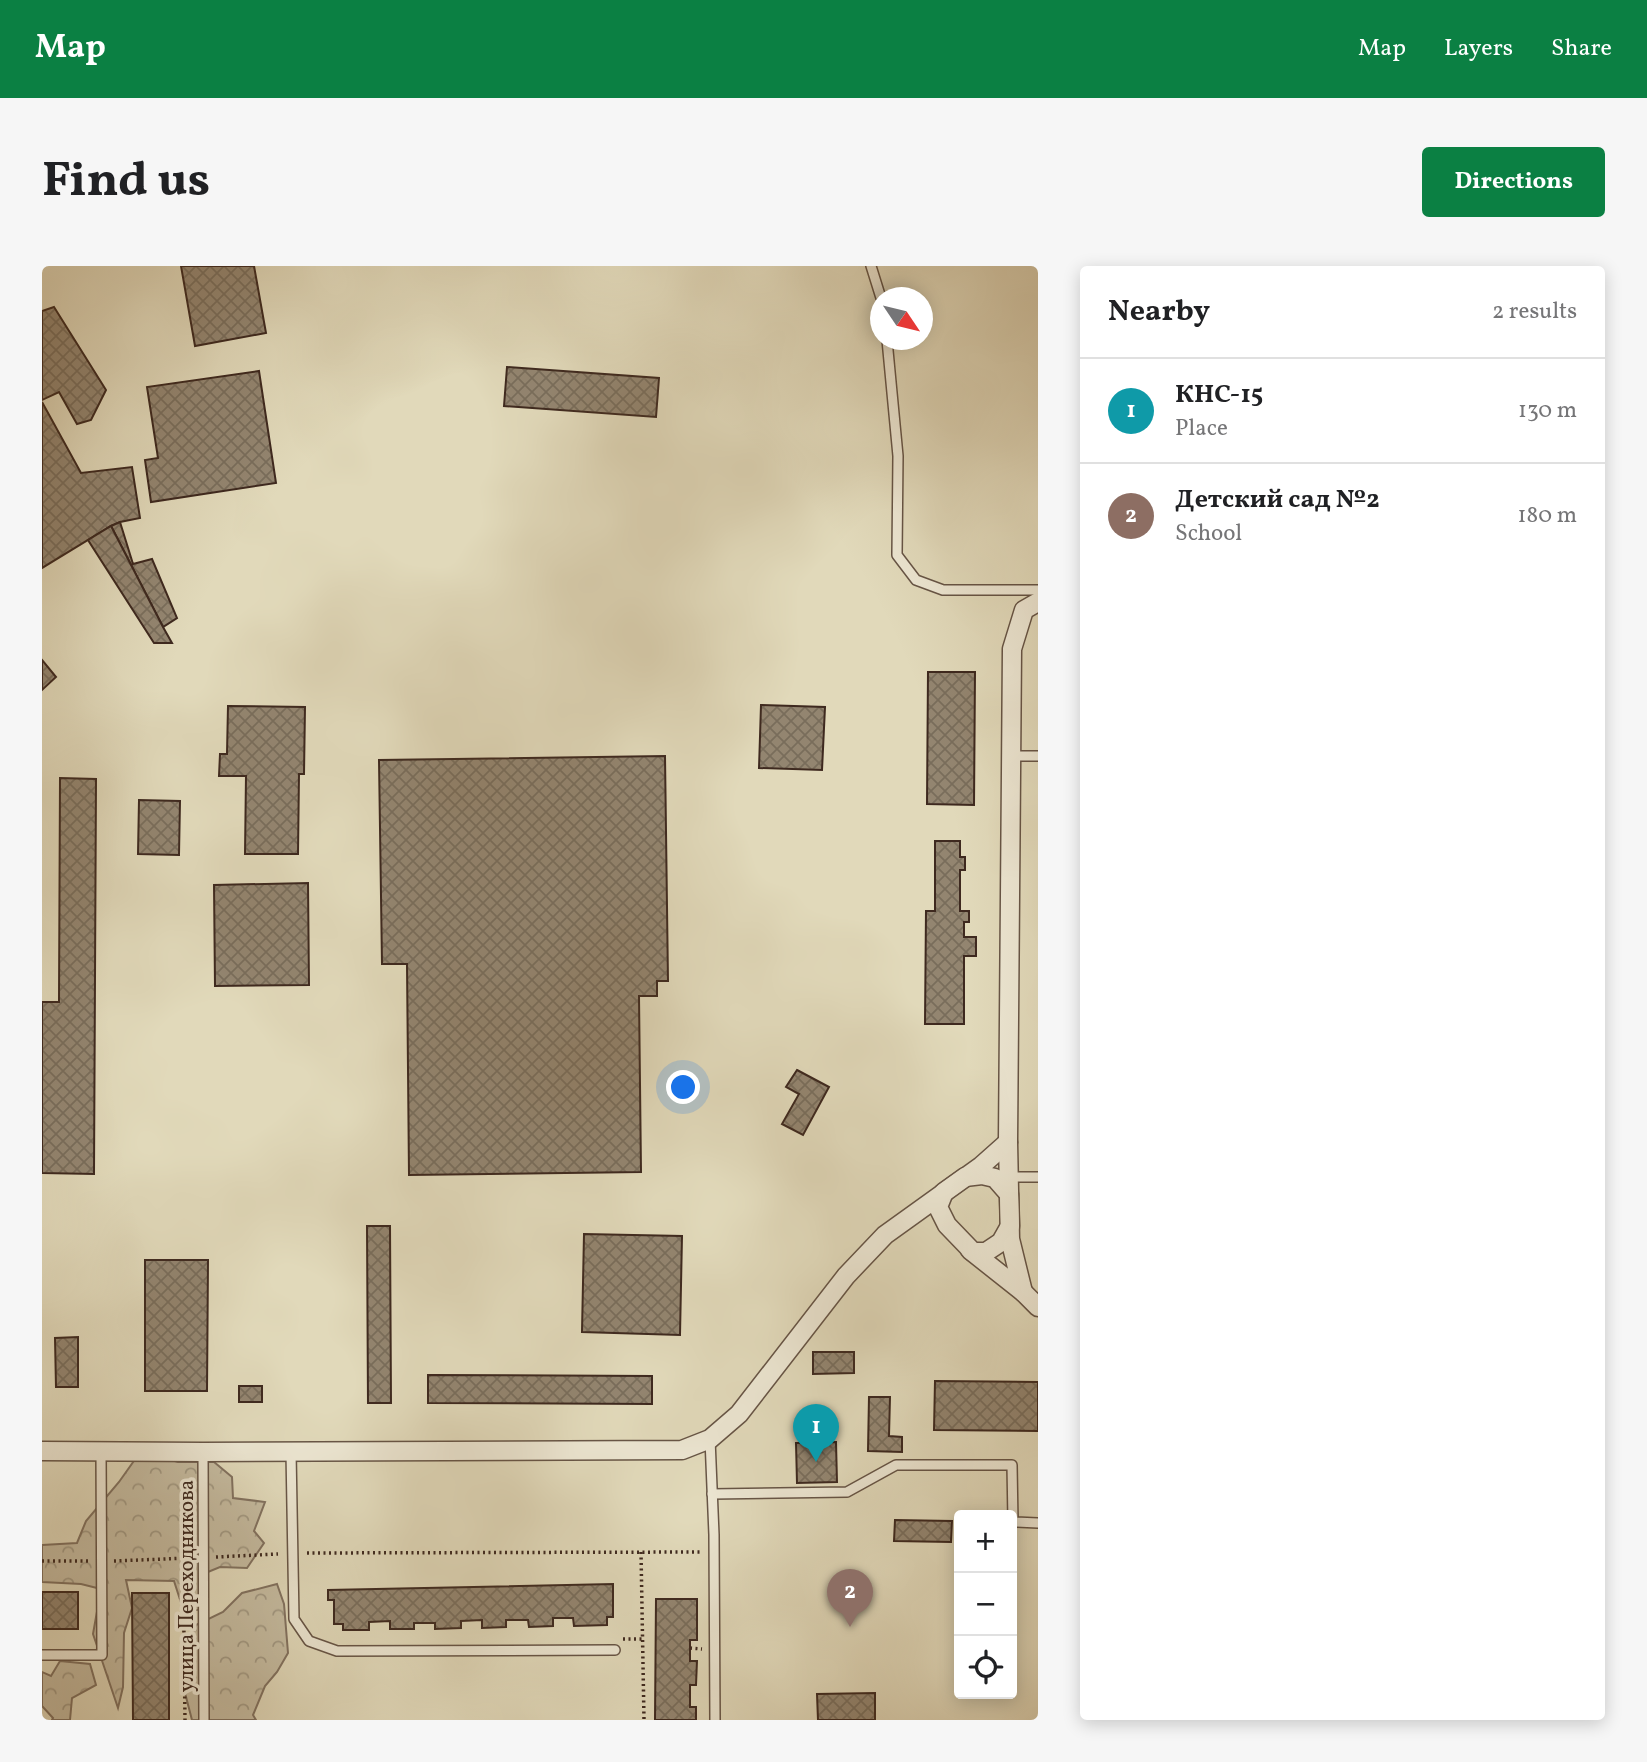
<!DOCTYPE html>
<html lang="en">
<head>
<meta charset="utf-8">
<style>
	:root { --surface:#fff; --page:#f6f6f6; --text:#202124; --muted:#757577; --line:#e0e0e0; --accent:#0b8043 }
	body { margin:0; font-family:Vollkorn,serif; background:var(--page); color:var(--text) }
	.controls { position:absolute; right:21px; bottom:21px; display:grid; overflow:hidden; border-radius:7px; box-shadow:0 4px 18px #0003 }
	.controls button { width:63px; height:63px; display:grid; place-items:center; padding:0; border:0; border-bottom:2px solid var(--line); background:var(--surface); color:var(--text); font:35px sans-serif }
	.compass { position:absolute; left:828px; top:21px; width:63px; height:63px; border-radius:50%; background:var(--surface); box-shadow:0 4px 18px #0003; rotate:125deg }
	.you { position:absolute; left:642px; top:822px; width:24px; height:24px; margin:-18px; border:5px solid #fff; border-radius:50%; background:#1a73e8; box-shadow:0 0 0 10px #1a73e833 }
	.badge { display:grid; place-items:center; width:46px; height:46px; border-radius:50%; background:var(--accent); color:#fff; font-size:23px; font-weight:700 }
	.pin { position:absolute; translate:-50% -58px; filter:drop-shadow(0 2px 4px #0008) }
	.pin::after { content:''; position:absolute; top:37px; width:24px; height:21px; background:inherit; clip-path:polygon(0 0,100% 0,50% 100%) }
	.list { margin:0; padding:0; list-style:none }
	h2 { display:flex; justify-content:space-between; align-items:center; height:91px; margin:0; padding:0 28px; font-size:30px }
	h2 small { font-size:23px; font-weight:400; color:var(--muted) }
	.list li { display:grid; grid-template-columns:46px 1fr auto; gap:21px; align-items:center; box-sizing:border-box; height:105px; padding:0 28px; border-top:2px solid var(--line) }
	.list b { display:block; font-size:26px; white-space:nowrap }
	.list p { margin:0; font-size:23px; white-space:nowrap; color:var(--muted) }
	.list em { font-size:23px; font-style:normal; color:var(--muted) }
	.icon { flex:none; width:38px; height:38px; fill:none; stroke:currentColor; stroke-width:2; stroke-linecap:round; stroke-linejoin:round }
	.map { position:relative; flex:none; width:996px; height:1454px; overflow:hidden; border-radius:7px }
	header { display:flex; align-items:center; gap:42px; box-sizing:border-box; height:98px; padding:0 35px; background:var(--accent); color:#fff }
	header strong { font-size:33px }
	nav { display:flex; gap:38px; margin-inline-start:auto; font-size:24px }
	.intro { display:flex; align-items:center; justify-content:space-between; box-sizing:border-box; height:168px; padding:0 42px }
	h1 { margin:0; font-size:49px }
	.button { padding:18px 32px; border-radius:7px; background:var(--accent); color:#fff; font-size:24px; font-weight:700 }
	main { display:flex; gap:42px; padding:0 42px }
	aside { flex:1; background:var(--surface); border-radius:7px; box-shadow:0 4px 18px #0003 }
	.map>svg:first-child { display:block }
	.forest { fill:url(#forest-crowns); stroke:#827260; stroke-width:2 }
	.building { fill:url(#building-cross-hatch); stroke:#3e291f; stroke-width:2 }
	.lines { fill:none; stroke-linecap:round; stroke-linejoin:round }
	.service-casing { stroke:#675546; stroke-width:12 }
	.minor-casing { stroke:#675546; stroke-width:21 }
	.path { stroke:#3e291f; stroke-width:3.5; stroke-dasharray:2 3.5; stroke-linecap:butt }
	.service { stroke:#ece6d2; stroke-width:9 }
	.minor { stroke:#ece6d2; stroke-width:18 }
	.labels { text-anchor:middle; stroke-width:7; stroke-linejoin:round; paint-order:stroke }
	.street-label { font-size:21px; fill:#3e291f; stroke:#ece6d2 }
</style>
</head>
<body>
<header>
<strong>Map</strong>
<nav><a>Map</a><a>Layers</a><a>Share</a></nav>
</header>
<div class="intro"><h1>Find us</h1><a class="button">Directions</a></div>
<main>
<div class="map">
<svg width="996" height="1454" viewBox="0 0 996 1454">
	<defs>
		<pattern id="forest-crowns" width="20" height="18" patternUnits="userSpaceOnUse" patternTransform="scale(1.75)"><rect width="20" height="18" fill="#c5bba0"/><path d="M2 6a3 3 0 1 1 6 0M12 15a3 3 0 1 1 6 0" fill="none" stroke="#a19882"/></pattern>
		<pattern id="building-cross-hatch" width="8" height="8" patternUnits="userSpaceOnUse" patternTransform="scale(1.75)"><rect width="8" height="8" fill="#938570"/><path d="M0 0l8 8M0 8l8-8" fill="none" stroke="#796d5b"/></pattern>
	</defs>
	<rect width="100%" height="100%" fill="#e1d9ba"/>
	<filter id="stains"><feTurbulence type="fractalNoise" baseFrequency=".00286" numOctaves="4"/><feColorMatrix values="0 0 0 0 .2 0 0 0 0 .09 0 0 0 0 .02 0 0 0 .5 -.17"/></filter>
	<radialGradient id="worn" r=".72"><stop offset=".6" stop-color="#630" stop-opacity="0"/><stop offset="1" stop-color="#630" stop-opacity=".3"/></radialGradient>
	<g class="forest">
		<path d="M 99,1185 L 136,1196 L 172,1196 L 190,1211 L 191,1232 L 223,1236 L 212,1265 L 222,1277 L 205,1302 L 178,1301 L 161,1308 L 162,1343 L 142,1346 L 132,1315 L 84,1314 L 90,1342 L 82,1367 L 81,1421 L 76,1442 L 51,1368 L 59,1323 L 39,1318 L 0,1316 L 0,1279 L 35,1277 L 44,1255 L 77,1216 Z"/>
		<path d="M 235,1318 L 242,1338 L 246,1387 L 235,1406 L 223,1420 L 211,1449 L 214,1454 L 150,1454 L 142,1423 L 142,1393 L 154,1359 L 181,1346 L 200,1327 Z"/>
		<path d="M 18,1395 L 48,1398 L 54,1419 L 30,1432 L 28,1454 L 10,1454 L 11,1452 L 0,1440 L 0,1406 L 9,1410 Z"/>
	</g>
	<g class="building">
		<path d="M 139,0 L 212,0 L 224,67 L 153,80 Z"/>
		<path d="M 12,41 L 64,124 L 49,154 L 35,158 L 17,126 L 0,134 L 0,45 Z"/>
		<path d="M 465,101 L 617,112 L 614,151 L 462,140 Z"/>
		<path d="M 217,105 L 234,217 L 109,236 L 103,194 L 116,192 L 105,121 Z"/>
		<path d="M 0,136 L 39,207 L 90,201 L 98,252 L 78,256 L 69,260 L 0,302 Z"/>
		<path d="M 78,256 L 91,298 L 110,293 L 135,352 L 121,361 L 69,260 Z"/>
		<path d="M 69,260 L 121,361 L 130,377 L 112,377 L 46,274 Z"/>
		<path d="M 0,394 L 14,411 L 0,424 Z"/>
		<path d="M 886,406 L 933,406 L 932,539 L 885,538 Z"/>
		<path d="M 719,439 L 783,441 L 780,504 L 717,502 Z"/>
		<path d="M 186,440 L 263,441 L 262,508 L 257,508 L 256,588 L 203,588 L 204,510 L 177,510 L 178,488 L 185,488 Z"/>
		<path d="M 623,490 L 626,715 L 615,715 L 615,730 L 597,730 L 599,906 L 367,909 L 365,698 L 340,698 L 337,494 Z"/>
		<path d="M 18,512 L 54,513 L 52,908 L 0,907 L 0,736 L 17,736 Z"/>
		<path d="M 97,534 L 138,535 L 137,589 L 96,588 Z"/>
		<path d="M 893,575 L 918,575 L 918,591 L 923,591 L 923,604 L 918,604 L 918,645 L 927,645 L 927,656 L 922,656 L 922,671 L 934,671 L 934,690 L 922,690 L 922,758 L 883,758 L 884,645 L 893,645 Z"/>
		<path d="M 266,617 L 267,719 L 173,720 L 172,619 Z"/>
		<path d="M 755,804 L 787,821 L 761,869 L 740,858 L 757,828 L 744,821 Z"/>
		<path d="M 325,960 L 348,960 L 349,1137 L 326,1137 Z"/>
		<path d="M 542,968 L 640,970 L 638,1069 L 540,1066 Z"/>
		<path d="M 103,994 L 166,994 L 165,1125 L 103,1125 Z"/>
		<path d="M 36,1071 L 36,1121 L 14,1121 L 13,1072 Z"/>
		<path d="M 771,1086 L 812,1086 L 812,1107 L 771,1108 Z"/>
		<path d="M 386,1109 L 610,1110 L 610,1138 L 386,1137 Z"/>
		<path d="M 893,1115 L 996,1116 L 996,1165 L 892,1164 Z"/>
		<rect x="197" y="1120" width="23" height="16"/>
		<path d="M 827,1131 L 848,1131 L 847,1170 L 860,1171 L 860,1186 L 826,1185 Z"/>
		<path d="M 794,1176 L 795,1216 L 755,1217 L 754,1177 Z"/>
		<path d="M 853,1254 L 910,1255 L 909,1276 L 852,1275 Z"/>
		<path d="M 571,1318 L 571,1351 L 565,1351 L 565,1359 L 532,1360 L 531,1352 L 511,1352 L 511,1360 L 487,1361 L 486,1354 L 464,1354 L 464,1361 L 440,1362 L 440,1354 L 419,1355 L 419,1362 L 393,1363 L 393,1357 L 372,1357 L 372,1363 L 348,1363 L 348,1355 L 327,1356 L 327,1364 L 301,1364 L 301,1358 L 292,1358 L 292,1334 L 286,1334 L 286,1324 Z"/>
		<rect x="0" y="1326" width="36" height="37"/>
		<path d="M 90,1327 L 127,1327 L 127,1454 L 91,1454 Z"/>
		<path d="M 614,1333 L 655,1333 L 655,1374 L 648,1374 L 648,1395 L 655,1395 L 654,1419 L 648,1419 L 648,1441 L 654,1441 L 654,1454 L 613,1454 Z"/>
		<path d="M 833,1427 L 833,1454 L 776,1454 L 775,1428 Z"/>
	</g>
	<g class="lines">
		<defs>
			<g id="service">
				<path d="M 829,0 L 839,32"/>
				<path d="M 845,74 L 856,190 L 855,289 L 874,314 L 901,324 L 996,324"/>
				<path d="M 969,490 L 996,490"/>
				<path d="M 967,911 L 996,911"/>
				<path d="M 668,1173 L 672,1269 L 673,1454"/>
				<path d="M 161,1186 L 162,1454"/>
				<path d="M 249,1186 L 252,1353 L 267,1375 L 295,1385 L 573,1384"/>
				<path d="M 670,1228 L 805,1226 L 854,1199 L 970,1199 L 971,1256 L 996,1257"/>
				<path d="M 0,1389 L 60,1389 L 59,1185"/>
			</g>
			<g id="minor">
				<path d="M 940,909 L 953,912 L 967,928 L 968,960 L 959,976 L 944,986 L 931,986 L 905,959 L 896,941 L 902,926 L 923,911 Z"/>
				<path d="M 928,984 L 981,1026 L 996,1041"/>
				<path d="M 981,1026 L 968,973 L 966,876 L 970,383 L 982,344 L 996,336"/>
				<path d="M 0,1185 L 161,1186 L 640,1184 L 668,1173 L 697,1148 L 804,1010 L 843,969 L 939,900 L 966,876"/>
			</g>
		</defs>
		<use href="#service" class="service-casing"/>
		<use href="#minor" class="minor-casing"/>
		<g class="path">
			<path d="M 599,1286 L 602,1454"/>
			<path d="M 265,1287 L 659,1286"/>
			<path d="M 174,1291 L 236,1288"/>
			<path d="M 141,1293 L 143,1454"/>
			<path d="M 0,1295 L 47,1295"/>
			<path d="M 72,1295 L 148,1292"/>
			<path d="M 581,1373 L 601,1373"/>
			<path d="M 648,1382 L 660,1383"/>
		</g>
		<use href="#service" class="service"/>
		<use href="#minor" class="minor"/>
	</g>
	<g class="labels">
		<g class="street-label">
			<text transform="translate(144 1320) rotate(-90)" y="7">улица Переходникова</text>
		</g>
	</g>
	<rect width="100%" height="100%" filter="url(#stains)"/>
	<rect width="100%" height="100%" fill="url(#worn)"/>
</svg>
<div class="controls">
<button>+</button>
<button>−</button>
<button><svg class="icon" aria-label="locate" viewBox="0 0 24 24"><circle cx="12" cy="12" r="6"/><path d="M12 2v4M12 18v4M2 12h4M18 12h4"/></svg></button>
</div>
<svg class="compass" viewBox="-18 -18 36 36"><path d="M0-13l5 13h-10z" fill="#e53935"/><path d="M0 13l5-13h-10z" fill="#757577"/></svg>
<div class="you"></div>
<div class="pin badge" style="left:774px;top:1196px;background:#0f9aa8">1</div>
<div class="pin badge" style="left:808px;top:1361px;background:#8d6e63">2</div>
</div>
<aside>
<h2>Nearby<small>2 results</small></h2>
<ul class="list">
<li><span class="badge" style="background:#0f9aa8">1</span><div><b>КНС-15</b><p>Place</p></div><em>130 m</em></li>
<li><span class="badge" style="background:#8d6e63">2</span><div><b>Детский сад №2</b><p>School</p></div><em>180 m</em></li>
</ul>
</aside>
</main>
</body>
</html>
